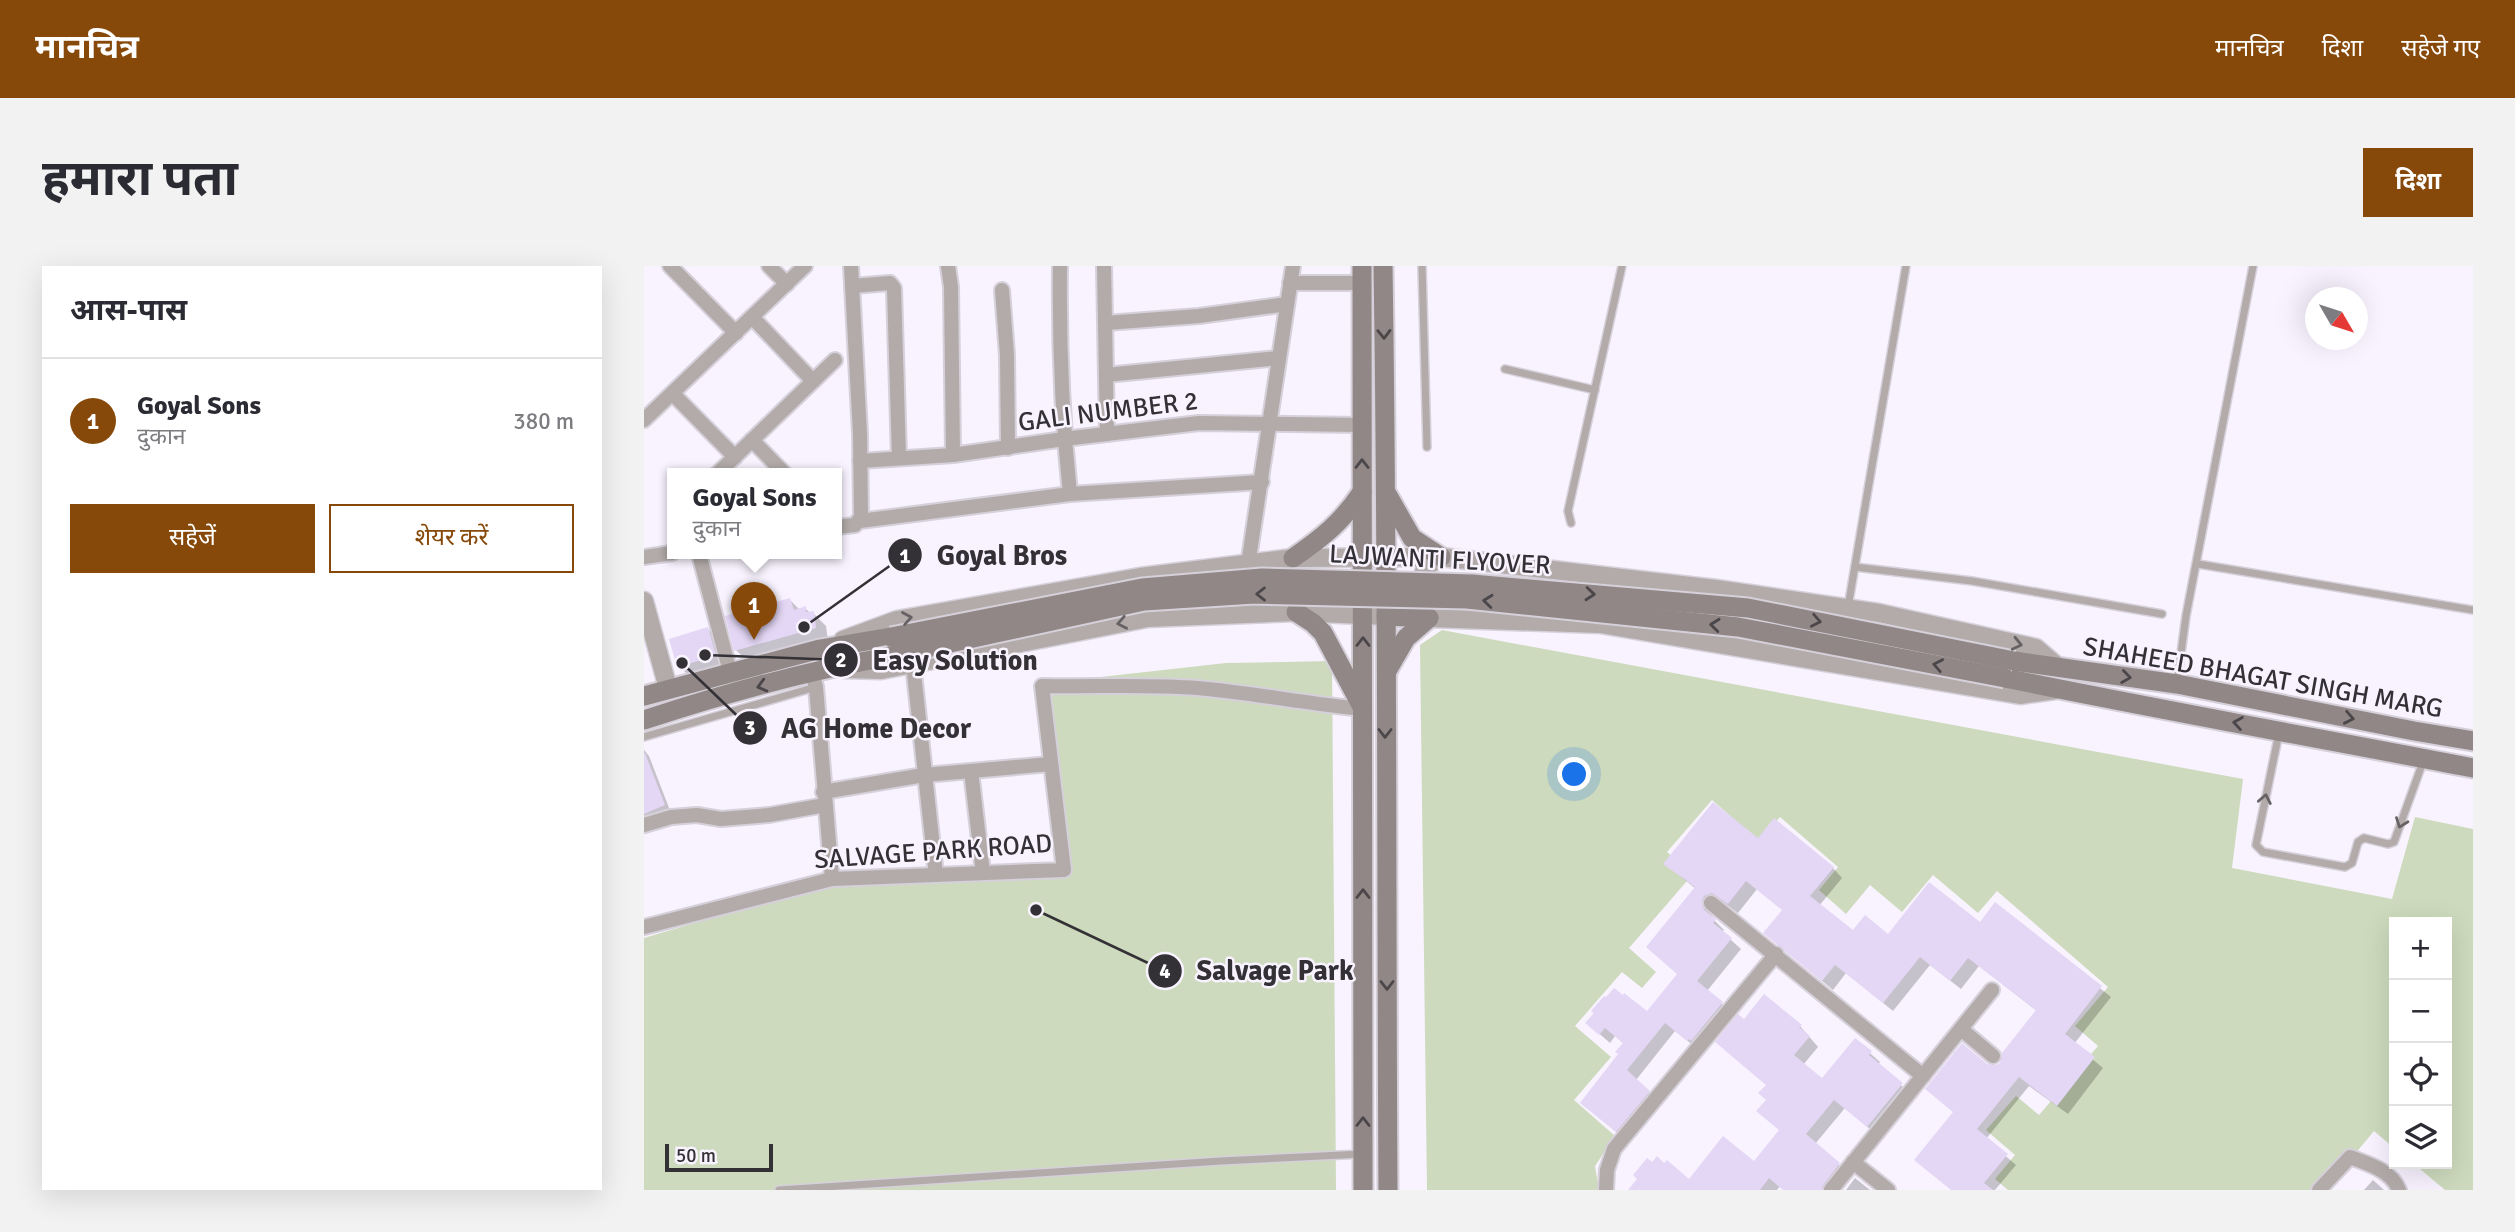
<!DOCTYPE html>
<html lang="hi">
<head>
<meta charset="utf-8">
<style>
	:root { --surface:#fff; --page:#f2f2f3; --text:#2b2b33; --muted:#7c7c81; --line:#e1e1e2; --accent:#87490a }
	body { margin:0; font-family:Signika,"Noto Sans Devanagari",sans-serif; background:var(--page); color:var(--text) }
	.controls { position:absolute; right:21px; bottom:21px; display:grid; overflow:hidden; border-radius:0px; box-shadow:0 7px 28px #0002 }
	.controls button { width:63px; height:63px; display:grid; place-items:center; padding:0; border:0; border-bottom:2px solid var(--line); background:var(--surface); color:var(--text); font:35px sans-serif }
	.compass { position:absolute; left:1661px; top:21px; width:63px; height:63px; border-radius:50%; background:var(--surface); box-shadow:0 7px 28px #0002; rotate:129deg }
	.scale { position:absolute; left:21px; bottom:18px; width:108px; box-sizing:border-box; padding-left:7px; border:4px solid #333136; border-top:0; font-size:19px; line-height:24px; white-space:nowrap; color:#333136; -webkit-text-stroke:5px #f8f3fe; paint-order:stroke }
	.you { position:absolute; left:931px; top:509px; width:24px; height:24px; margin:-18px; border:5px solid #fff; border-radius:50%; background:#1a73e8; box-shadow:0 0 0 10px #1a73e833 }
	.badge { display:grid; place-items:center; width:46px; height:46px; border-radius:50%; background:var(--accent); color:#fff; font-size:23px; font-weight:700 }
	.pin { position:absolute; translate:-50% -58px; filter:drop-shadow(0 2px 4px #0008) }
	.pin::after { content:''; position:absolute; top:37px; width:24px; height:21px; background:inherit; clip-path:polygon(0 0,100% 0,50% 100%) }
	.popup { position:absolute; left:23px; top:202px; width:175px; height:91px; box-sizing:border-box; display:grid; place-content:center; border-radius:0px; background:var(--surface); filter:drop-shadow(0 2px 5px #0005); font-size:23px; white-space:nowrap; color:var(--muted) }
	.popup b { font-size:26px; color:var(--text) }
	.popup::after { content:''; position:absolute; left:50%; top:100%; margin-left:-14px; border:14px solid transparent; border-top-color:var(--surface) }
	.list { margin:0; padding:0; list-style:none }
	h2 { display:flex; justify-content:space-between; align-items:center; height:91px; margin:0; padding:0 28px; font-size:30px }
	h2 small { font-size:23px; font-weight:400; color:var(--muted) }
	.list li { display:grid; grid-template-columns:46px 1fr auto; gap:21px; align-items:center; box-sizing:border-box; height:126px; padding:0 28px; border-top:2px solid var(--line) }
	.list b { display:block; font-size:26px; white-space:nowrap }
	.list p { margin:0; font-size:23px; white-space:nowrap; color:var(--muted) }
	.list em { font-size:23px; font-style:normal; color:var(--muted) }
	.actions { display:flex; gap:14px; padding:21px 28px }
	.actions a { flex:1; padding:16px 0; border:2px solid var(--accent); border-radius:0px; text-align:center; font-size:24px; color:var(--accent) }
	.actions .main { background:var(--accent); color:#fff }
	.icon { flex:none; width:38px; height:38px; fill:none; stroke:currentColor; stroke-width:2; stroke-linecap:round; stroke-linejoin:round }
	.map { position:relative; flex:none; width:1829px; height:924px; overflow:hidden; border-radius:0px }
	header { display:flex; align-items:center; gap:42px; box-sizing:border-box; height:98px; padding:0 35px; background:var(--accent); color:#fff }
	header strong { font-size:33px }
	nav { display:flex; gap:38px; margin-inline-start:auto; font-size:24px }
	.intro { display:flex; align-items:center; justify-content:space-between; box-sizing:border-box; height:168px; padding:0 42px }
	h1 { margin:0; font-size:49px }
	.button { padding:18px 32px; border-radius:0px; background:var(--accent); color:#fff; font-size:24px; font-weight:700 }
	main { display:flex; gap:42px; padding:0 42px }
	aside { flex:1; background:var(--surface); border-radius:0px; box-shadow:0 7px 28px #0002 }
	.map>svg:first-child { display:block }
	.green { fill:#cddabd }
	.shadow { fill:#0003 }
	.building { fill:#e4d7f6 }
	.lines { fill:none; stroke-linecap:round; stroke-linejoin:round }
	.service-casing { stroke:#d5d0da; stroke-width:10 }
	.minor-casing { stroke:#d5d0da; stroke-width:18 }
	.tertiary-casing { stroke:#d5d0da; stroke-width:21 }
	.secondary-casing { stroke:#d5d0da; stroke-width:23 }
	.service { stroke:#b2abaa; stroke-width:7 }
	.minor { stroke:#b2abaa; stroke-width:14 }
	.tertiary { stroke:#b2abaa; stroke-width:18 }
	.secondary { stroke:#918786; stroke-width:19 }
	.secondary-bridge-casing { stroke:#d5d0da; stroke-width:23; stroke-linecap:butt }
	.secondary-bridge { stroke:#918786; stroke-width:19 }
	.oneway { stroke:#4a464a }
	.oneway2 { stroke:#666264 }
	.labels { text-anchor:middle; stroke-width:5; stroke-linejoin:round; paint-order:stroke }
	.street-label { font-size:26px; fill:#333136; stroke:#f8f3fe }
	.leader { fill:none; stroke:#333136; stroke-width:2.5 }
	.callout-dot { fill:#333136; stroke:#f8f3fe; stroke-width:2.5 }
	.mark-label { font-size:21px; text-anchor:middle; font-weight:bold; fill:#fff }
	.callout-label { font-size:28px; text-anchor:middle; font-weight:bold; fill:#333136; stroke:#f8f3fe; stroke-width:5; stroke-linejoin:round; paint-order:stroke }
</style>
</head>
<body>
<header>
<strong>मानचित्र</strong>
<nav><a>मानचित्र</a><a>दिशा</a><a>सहेजे गए</a></nav>
</header>
<div class="intro"><h1>हमारा पता</h1><a class="button">दिशा</a></div>
<main>
<aside>
<h2>आस-पास<small></small></h2>
<ul class="list">
<li><span class="badge">1</span><div><b>Goyal Sons</b><p>दुकान</p></div><em>380 m</em></li>
</ul>
<div class="actions"><a class="main">सहेजें</a><a>शेयर करें</a></div>
</aside>
<div class="map">
<svg width="1829" height="924" viewBox="0 0 1829 924">
	<rect width="100%" height="100%" fill="#f8f3fe"/>
	<g class="green">
		<path d="M 798,364 L 1599,513 L 1588,602 L 1748,633 L 1771,551 L 1829,563 L 1829,924 L 1801,924 L 1770,898 L 1803,898 L 1803,656 L 1750,656 L 1750,882 L 1730,865 L 1681,924 L 1364,924 L 1351,913 L 1371,889 L 1342,864 L 1372,830 L 1395,849 L 1454,780 L 1431,760 L 1464,721 L 1353,625 L 1334,647 L 1289,609 L 1258,646 L 1226,619 L 1202,648 L 1175,624 L 1194,601 L 1136,551 L 1115,575 L 1068,534 L 1023,586 L 1049,608 L 985,682 L 1012,706 L 998,722 L 978,706 L 931,760 L 967,791 L 930,834 L 971,870 L 951,900 L 955,924 L 783,924 L 776,379 Z"/>
		<path d="M 688,395 L 692,924 L 0,924 L 0,672 L 189,616 L 233,608 L 419,596 L 403,417 L 582,397 Z"/>
	</g>
	<g class="shadow">
		<path d="M 146,334 L 156,344 L 161,342 L 166,347 L 169,347 L 182,360 L 184,375 L 105,397 L 92,384 Z"/>
		<path d="M 64,363 L 74,373 L 81,399 L 45,410 L 35,400 Z"/>
		<path d="M 0,484 L 5,490 L 27,547 L 0,557 Z"/>
		<path d="M 1114,574 L 1189,602 L 1198,612 L 1175,640 L 1209,667 L 1244,670 L 1336,658 L 1352,639 L 1467,731 L 1430,778 L 1459,802 L 1424,848 L 1385,820 L 1342,873 L 1372,899 L 1351,924 L 1307,924 L 1310,847 L 1343,799 L 1352,801 L 1357,798 L 1393,745 L 1335,700 L 1317,723 L 1286,699 L 1249,745 L 1202,707 L 1189,724 L 1131,676 L 1139,644 L 1113,623 L 1094,647 L 1079,636 L 1070,640 L 1067,645 L 1069,653 L 1080,664 L 1078,666 L 1097,683 L 1063,725 L 1088,747 L 1054,783 L 1031,765 L 992,814 L 1014,836 L 982,874 L 938,837 L 977,789 L 980,778 L 971,770 L 966,777 L 943,757 L 960,732 L 1003,747 L 1035,709 L 1052,623 L 1021,598 Z"/>
		<path d="M 1120,730 L 1156,760 L 1174,781 L 1159,799 L 1178,815 L 1211,774 L 1236,796 L 1234,799 L 1267,828 L 1233,869 L 1201,842 L 1171,878 L 1205,908 L 1193,924 L 1140,924 L 1136,920 L 1133,924 L 986,924 L 1045,915 L 1111,897 L 1137,865 L 1124,834 L 1123,819 L 1100,755 Z"/>
		<path d="M 1211,912 L 1226,924 L 1202,924 Z"/>
		<path d="M 1729,914 L 1740,924 L 1720,924 Z"/>
	</g>
	<g class="building">
		<path d="M 146,332 L 150,344 L 162,340 L 162,346 L 170,345 L 172,362 L 90,385 L 81,350 Z"/>
		<path d="M 64,361 L 72,390 L 33,401 L 25,373 Z"/>
		<path d="M 1,487 L 21,539 L 0,548 L 0,488 Z"/>
		<path d="M 1069,536 L 1114,572 L 1130,552 L 1190,601 L 1166,630 L 1209,664 L 1221,649 L 1244,668 L 1285,616 L 1336,656 L 1351,636 L 1458,720 L 1421,768 L 1451,791 L 1413,840 L 1375,811 L 1333,863 L 1364,888 L 1340,917 L 1349,924 L 1307,924 L 1270,894 L 1309,846 L 1281,823 L 1318,777 L 1343,798 L 1352,799 L 1356,797 L 1358,787 L 1392,744 L 1324,692 L 1306,715 L 1276,691 L 1239,737 L 1191,699 L 1178,715 L 1119,667 L 1138,644 L 1102,615 L 1084,638 L 1068,627 L 1060,630 L 1058,635 L 1060,644 L 1072,653 L 1069,657 L 1088,672 L 1053,715 L 1079,736 L 1047,775 L 1045,773 L 1043,775 L 1021,757 L 983,804 L 1006,825 L 972,866 L 936,837 L 974,788 L 971,786 L 979,777 L 961,762 L 955,769 L 941,757 L 950,747 L 947,745 L 960,730 L 962,731 L 970,722 L 979,729 L 980,727 L 1003,745 L 1033,708 L 1002,681 L 1051,621 L 1019,598 Z"/>
		<path d="M 1120,728 L 1158,759 L 1155,761 L 1166,770 L 1150,789 L 1178,812 L 1211,772 L 1228,785 L 1225,789 L 1259,817 L 1223,861 L 1190,834 L 1162,868 L 1196,897 L 1180,918 L 1178,924 L 1139,924 L 1125,912 L 1116,924 L 984,924 L 993,913 L 989,909 L 1003,892 L 1008,896 L 1013,890 L 1020,897 L 1023,894 L 1045,913 L 1079,870 L 1110,895 L 1135,864 L 1112,845 L 1122,834 L 1114,827 L 1122,819 L 1071,776 L 1094,748 L 1100,753 Z"/>
	</g>
	<g class="lines">
		<defs>
			<g id="service">
				<path d="M 778,0 L 783,181"/>
				<path d="M 861,103 L 951,124"/>
				<path d="M 927,257 L 924,245 L 978,0"/>
				<path d="M 1554,298 L 1829,344"/>
				<path d="M 1211,301 L 1328,315 L 1518,348"/>
				<path d="M 1204,341 L 1262,0"/>
				<path d="M 1533,417 L 1542,350 L 1609,0"/>
				<path d="M 1635,467 L 1612,579 L 1619,586 L 1701,601 L 1708,597 L 1714,576 L 1720,572 L 1744,578 L 1750,576 L 1780,493"/>
				<path d="M 0,471 L 172,421"/>
				<path d="M 135,924 L 577,895 L 718,888"/>
			</g>
			<g id="minor">
				<path d="M 26,0 L 92,67"/>
				<path d="M 125,0 L 143,18"/>
				<path d="M 304,0 L 307,21 L 309,189"/>
				<path d="M 416,0 C 415,77 418,152 426,228"/>
				<path d="M 460,0 L 463,168"/>
				<path d="M 646,17 L 718,17"/>
				<path d="M 208,20 L 246,17 L 250,22 L 255,192"/>
				<path d="M 358,24 L 363,89 L 364,182"/>
				<path d="M 108,51 L 169,115"/>
				<path d="M 462,57 L 555,50 L 643,38"/>
				<path d="M 462,109 L 634,92"/>
				<path d="M 29,128 L 91,191"/>
				<path d="M 0,154 L 161,0"/>
				<path d="M 108,174 L 141,208"/>
				<path d="M 216,195 L 309,189 L 420,173 L 555,157 L 718,159"/>
				<path d="M 73,208 L 191,94"/>
				<path d="M 216,255 L 426,228 L 618,216"/>
				<path d="M 192,261 L 211,259 L 217,251 L 216,168 L 207,0"/>
				<path d="M 55,288 L 86,406"/>
				<path d="M 0,291 L 28,287"/>
				<path d="M 604,299 L 649,0"/>
				<path d="M 269,398 L 292,609"/>
				<path d="M 168,407 L 172,421 L 188,613"/>
				<path d="M 327,505 L 339,607"/>
				<path d="M 179,526 L 280,509 L 407,498"/>
				<path d="M 0,559 L 27,551 L 53,549 L 77,553 L 125,549 L 181,539"/>
				<path d="M 1067,637 L 1279,810"/>
				<path d="M 0,661 L 188,613 L 420,604 L 398,420 C 450,421 502,418 554,422 C 610,427 664,438 719,443"/>
				<path d="M 1317,763 L 1349,790"/>
				<path d="M 1209,896 L 1244,924"/>
				<path d="M 962,924 L 963,904 L 970,883 L 1132,688"/>
				<path d="M 1187,924 L 1348,724"/>
				<path d="M 1675,924 L 1706,891 C 1724,898 1747,904 1755,924"/>
			</g>
			<g id="tertiary">
				<path d="M 797,291 L 781,301 L 773,341 L 785,352 L 956,358 L 1376,429 L 1411,424"/>
				<path d="M 0,335 L 24,422"/>
				<path d="M 199,374 L 253,354 L 496,311 L 649,292 L 797,291 L 1072,323 L 1235,347 L 1392,382 L 1414,401"/>
				<path d="M 201,403 L 237,404 L 504,352 L 652,346 L 742,350"/>
			</g>
			<g id="secondary">
				<path d="M 718,0 L 719,924"/>
				<path d="M 739,0 C 744,308 742,616 744,924"/>
				<path d="M 743,228 L 768,272 L 797,291"/>
				<path d="M 649,292 C 678,272 698,256 718,226"/>
				<path d="M 652,346 L 669,357 L 679,367 L 717,439"/>
				<path d="M 742,350 L 785,352"/>
				<path d="M 1370,395 L 1533,418 L 1770,465 L 1829,475"/>
				<path d="M 743,405 L 762,372 L 785,352"/>
				<path d="M 1361,412 C 1517,444 1673,472 1829,502"/>
				<path d="M 0,430 L 176,383 L 247,371"/>
				<path d="M 0,454 C 76,429 154,407 232,393"/>
			</g>
		</defs>
		<use href="#service" class="service-casing"/>
		<use href="#minor" class="minor-casing"/>
		<use href="#tertiary" class="tertiary-casing"/>
		<use href="#secondary" class="secondary-casing"/>
		<use href="#service" class="service"/>
		<use href="#minor" class="minor"/>
		<use href="#tertiary" class="tertiary"/>
		<use href="#secondary" class="secondary"/>
		<defs>
			<g id="secondary-bridge">
				<path d="M 247,371 L 498,322 L 618,312 L 828,318 L 1104,342 L 1370,395"/>
				<path d="M 232,393 L 500,335 L 610,328 L 823,333 L 1094,361 L 1361,412"/>
			</g>
		</defs>
		<use href="#secondary-bridge" class="secondary-bridge-casing"/>
		<use href="#secondary-bridge" class="secondary-bridge"/>
	</g>
	<defs><path id="oneway-chevron" d="M-2-3.5L2.5 0L-2 3.5" fill="none" stroke-width="1.6" stroke-linecap="round" stroke-linejoin="round" transform="scale(1.75)"/></defs>
	<g class="oneway">
		<use href="#oneway-chevron" transform="translate(740 68) rotate(89)"/>
		<use href="#oneway-chevron" transform="translate(718 198) rotate(-90)"/>
		<use href="#oneway-chevron" transform="translate(617 328) rotate(-180)"/>
		<use href="#oneway-chevron" transform="translate(946 328) rotate(5)"/>
		<use href="#oneway-chevron" transform="translate(844 335) rotate(-174)"/>
		<use href="#oneway-chevron" transform="translate(1172 355) rotate(11)"/>
		<use href="#oneway-chevron" transform="translate(1071 359) rotate(-174)"/>
		<use href="#oneway-chevron" transform="translate(719 376) rotate(-90)"/>
		<use href="#oneway-chevron" transform="translate(1294 399) rotate(-169)"/>
		<use href="#oneway-chevron" transform="translate(1482 411) rotate(8)"/>
		<use href="#oneway-chevron" transform="translate(118 420) rotate(165)"/>
		<use href="#oneway-chevron" transform="translate(1705 452) rotate(11)"/>
		<use href="#oneway-chevron" transform="translate(1594 457) rotate(-171)"/>
		<use href="#oneway-chevron" transform="translate(741 467) rotate(90)"/>
		<use href="#oneway-chevron" transform="translate(719 628) rotate(-90)"/>
		<use href="#oneway-chevron" transform="translate(743 719) rotate(90)"/>
		<use href="#oneway-chevron" transform="translate(719 856) rotate(-90)"/>
	</g>
	<g class="oneway2">
		<use href="#oneway-chevron" transform="translate(263 352) rotate(-10)"/>
		<use href="#oneway-chevron" transform="translate(478 357) rotate(169)"/>
		<use href="#oneway-chevron" transform="translate(1373 378) rotate(13)"/>
		<use href="#oneway-chevron" transform="translate(1621 533) rotate(-79)"/>
		<use href="#oneway-chevron" transform="translate(1757 557) rotate(110)"/>
	</g>
	<g class="labels">
		<g class="street-label">
			<text transform="translate(464 145) rotate(-7)" y="9">GALI NUMBER 2</text>
			<text transform="translate(796 293) rotate(3)" y="9">LAJWANTI FLYOVER</text>
			<text transform="translate(1619 411) rotate(10)" y="9">SHAHEED BHAGAT SINGH MARG</text>
			<text transform="translate(289 585) rotate(-4)" y="9">SALVAGE PARK ROAD</text>
		</g>
	</g>
	<path class="leader" d="M160 361L261 289M61 389L197 394M38 397L106 462M392 644L521 705"/>
	<g class="callout-dot">
		<circle cx="160" cy="361" r="7"/>
		<circle cx="61" cy="389" r="7"/>
		<circle cx="38" cy="397" r="7"/>
		<circle cx="392" cy="644" r="7"/>
		<circle cx="261" cy="289" r="18"/>
		<circle cx="197" cy="394" r="18"/>
		<circle cx="106" cy="462" r="18"/>
		<circle cx="521" cy="705" r="18"/>
	</g>
	<g class="mark-label">
		<text x="261" y="297">1</text>
		<text x="197" y="401">2</text>
		<text x="106" y="469">3</text>
		<text x="521" y="712">4</text>
	</g>
	<g class="callout-label">
		<text x="358" y="299">Goyal Bros</text>
		<text x="311" y="404">Easy Solution</text>
		<text x="232" y="472">AG Home Decor</text>
		<text x="631" y="714">Salvage Park</text>
	</g>
</svg>
<div class="controls">
<button>+</button>
<button>−</button>
<button><svg class="icon" aria-label="locate" viewBox="0 0 24 24"><circle cx="12" cy="12" r="6"/><path d="M12 2v4M12 18v4M2 12h4M18 12h4"/></svg></button>
<button><svg class="icon" aria-label="layers" viewBox="0 0 24 24"><path d="M12 4l9 5-9 5-9-5zM3 14l9 5 9-5"/></svg></button>
</div>
<svg class="compass" viewBox="-18 -18 36 36"><path d="M0-13l5 13h-10z" fill="#e53935"/><path d="M0 13l5-13h-10z" fill="#7c7c81"/></svg>
<div class="scale">50 m</div>
<div class="you"></div>
<div class="pin badge" style="left:110px;top:374px">1</div>
<div class="popup"><b>Goyal Sons</b>दुकान</div>
</div>
</main>
</body>
</html>
